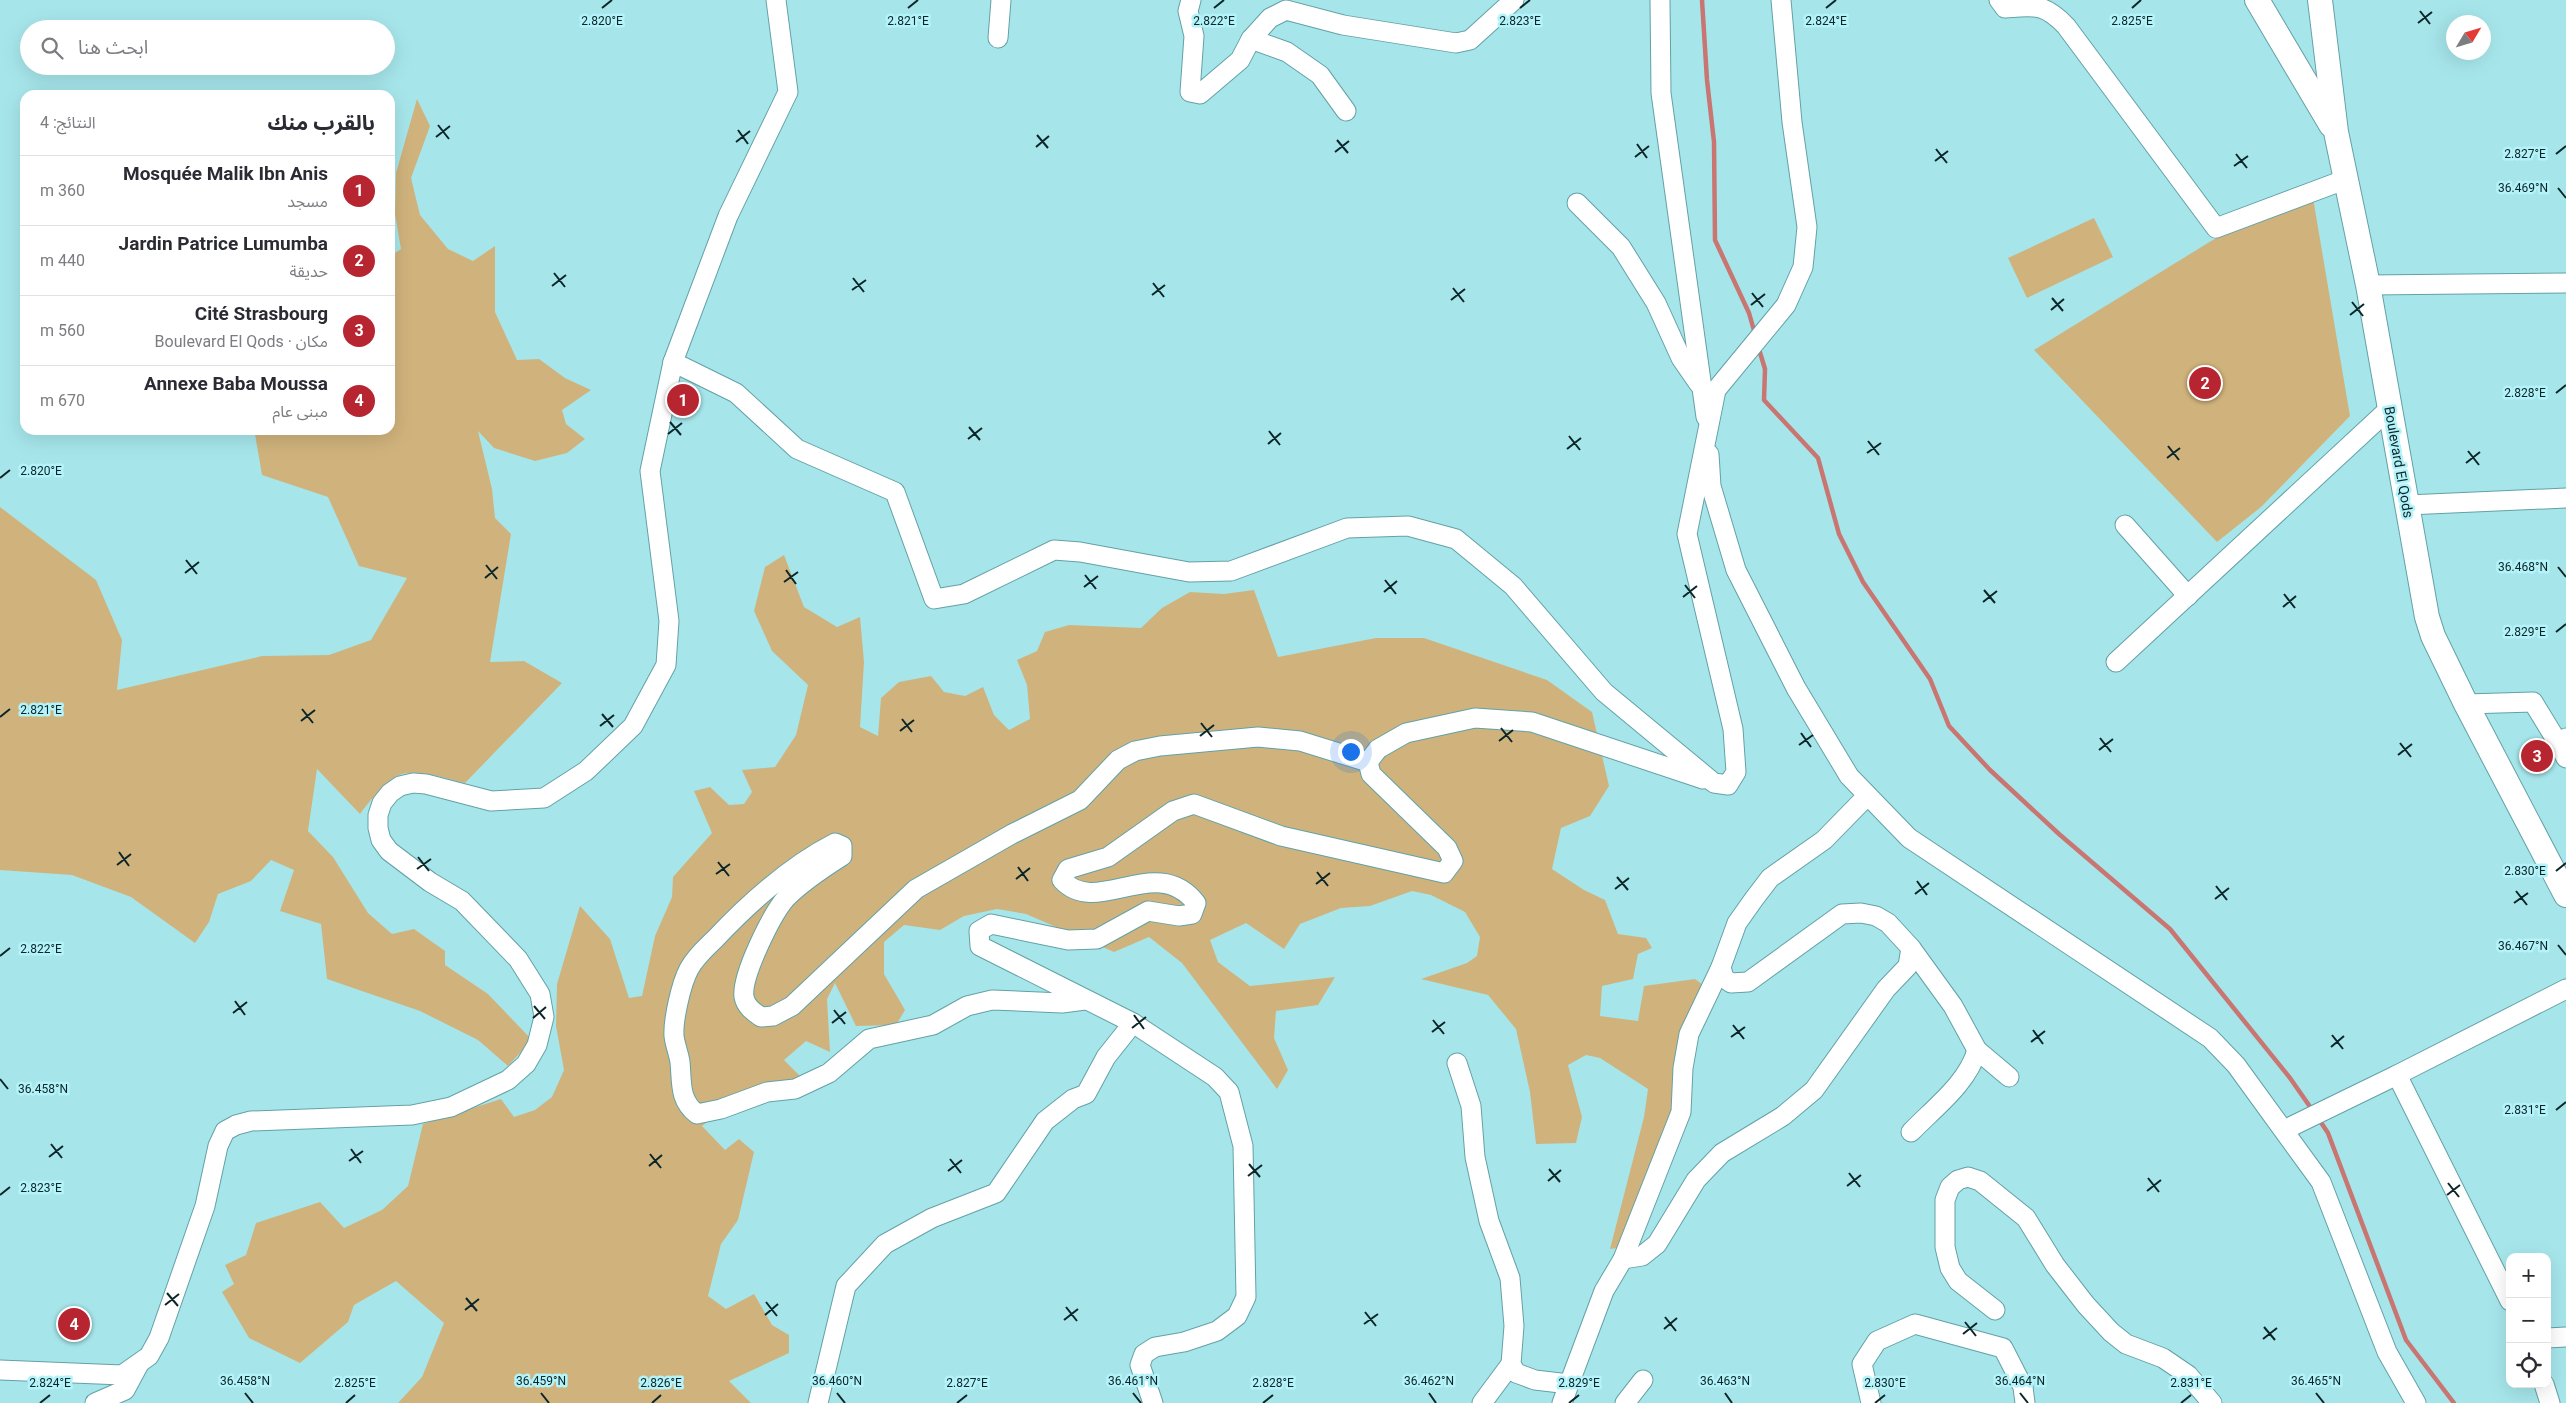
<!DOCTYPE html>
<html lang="ar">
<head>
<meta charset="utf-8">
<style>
	:root { --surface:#fff; --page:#f7f7f7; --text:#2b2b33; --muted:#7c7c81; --line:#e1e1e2; --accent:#b72630 }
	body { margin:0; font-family:Roboto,"Noto Sans Arabic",sans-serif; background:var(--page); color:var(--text); direction:rtl }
	.controls { position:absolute; right:15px; bottom:15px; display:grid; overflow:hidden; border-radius:10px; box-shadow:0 5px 20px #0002 }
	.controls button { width:45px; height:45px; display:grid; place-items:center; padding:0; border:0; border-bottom:1px solid var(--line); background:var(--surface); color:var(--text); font:25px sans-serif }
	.compass { position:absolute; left:2446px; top:15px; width:45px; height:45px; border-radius:50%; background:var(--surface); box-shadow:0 5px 20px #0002; rotate:52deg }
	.you { position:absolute; left:1350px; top:751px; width:18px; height:18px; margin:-12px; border:4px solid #fff; border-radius:50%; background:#1a73e8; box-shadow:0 0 0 8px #1a73e833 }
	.badge { display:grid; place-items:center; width:32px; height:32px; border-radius:50%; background:var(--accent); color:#fff; font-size:16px; font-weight:700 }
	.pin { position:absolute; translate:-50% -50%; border:2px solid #fff; box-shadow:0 1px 5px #0006 }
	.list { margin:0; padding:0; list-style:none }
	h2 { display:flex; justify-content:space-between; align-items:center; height:65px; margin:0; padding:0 20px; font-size:21px }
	h2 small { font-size:16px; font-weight:400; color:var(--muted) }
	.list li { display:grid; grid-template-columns:32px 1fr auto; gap:15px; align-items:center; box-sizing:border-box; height:70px; padding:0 20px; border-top:1px solid var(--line) }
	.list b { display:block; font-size:19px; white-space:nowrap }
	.list p { margin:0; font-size:16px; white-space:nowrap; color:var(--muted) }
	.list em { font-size:16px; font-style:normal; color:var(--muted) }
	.icon { flex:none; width:28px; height:28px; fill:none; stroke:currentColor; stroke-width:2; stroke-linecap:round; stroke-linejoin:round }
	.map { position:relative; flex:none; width:2566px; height:1403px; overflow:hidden; direction:ltr }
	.search { position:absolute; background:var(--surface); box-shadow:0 5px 20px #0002; left:20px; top:20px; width:375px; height:55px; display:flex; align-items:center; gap:12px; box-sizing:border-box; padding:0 18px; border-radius:28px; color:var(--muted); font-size:19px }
	.panel { position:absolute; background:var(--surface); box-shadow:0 5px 20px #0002; left:20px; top:90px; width:375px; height:345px; border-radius:15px; direction:rtl }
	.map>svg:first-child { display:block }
	.green { fill:#d0b37c }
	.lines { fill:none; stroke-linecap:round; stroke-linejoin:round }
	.stream { stroke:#c97571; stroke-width:4.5 }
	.minor-casing { stroke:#63a1a6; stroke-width:21 }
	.major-casing { stroke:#63a1a6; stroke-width:26 }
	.minor { stroke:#fff; stroke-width:19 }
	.major { stroke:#fff; stroke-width:24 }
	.ticks { fill:none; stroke:#0b2528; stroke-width:2 }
	.labels { text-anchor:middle; stroke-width:5; stroke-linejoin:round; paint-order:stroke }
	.street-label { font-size:14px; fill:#0b2528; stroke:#b3f3f9 }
	.ticks-label { font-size:12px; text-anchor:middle; fill:#0b2528; stroke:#b3f3f9; stroke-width:5; stroke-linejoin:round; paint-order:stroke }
</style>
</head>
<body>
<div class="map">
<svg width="2566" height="1403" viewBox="0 0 2566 1403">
	<rect width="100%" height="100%" fill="#a6e6eb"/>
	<g class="green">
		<path d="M 417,99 L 430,126 L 411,178 L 420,215 L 448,249 L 473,261 L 495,246 L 495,312 L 517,360 L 539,359 L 565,378 L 591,390 L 562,410 L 566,424 L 585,439 L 567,453 L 535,461 L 494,448 L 478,431 L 492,489 L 495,518 L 511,534 L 490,662 L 524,661 L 562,683 L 465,783 C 447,779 417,768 399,775 C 388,779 367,804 360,814 L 317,769 L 308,831 L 333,857 L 368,913 L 392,934 L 414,929 L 445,951 L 445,965 L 488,994 L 532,1040 L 508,1066 L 478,1040 L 420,1011 L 327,979 L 321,924 L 280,911 L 294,870 L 271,860 L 251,881 L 218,894 L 209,922 L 195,943 L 131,897 L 72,875 L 0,870 L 0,507 L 96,580 L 122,640 L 117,690 L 262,656 L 329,655 L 371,640 L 407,578 L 359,566 L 328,497 L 262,475 L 255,434 L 262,430 L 390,430 L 390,256 L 401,249 L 395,214 L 396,173 Z"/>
		<path d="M 2313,198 L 2350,416 L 2261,507 L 2217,542 L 2034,350 L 2216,238 Z"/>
		<path d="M 2094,218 L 2113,257 L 2027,298 L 2008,258 Z"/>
		<path d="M 784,555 L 804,607 L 837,627 L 860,617 L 864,662 L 860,727 L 878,736 L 881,698 L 899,682 L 931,676 L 944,692 L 965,696 L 983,687 L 994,715 L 1009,730 L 1030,719 L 1027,685 L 1017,660 L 1037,651 L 1045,632 L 1069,625 L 1141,628 L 1162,608 L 1190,592 L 1224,594 L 1254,590 L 1278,657 L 1376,638 L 1424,638 L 1547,680 L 1592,712 L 1609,786 L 1590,816 L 1561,828 L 1552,869 L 1584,890 L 1605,900 L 1618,934 L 1646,938 L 1652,948 L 1638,954 L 1633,979 L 1602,986 L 1600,1016 L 1638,1021 L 1644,986 L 1695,979 L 1706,987 L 1676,1049 L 1675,1094 L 1665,1144 L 1618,1248 L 1610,1249 L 1644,1117 L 1648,1089 L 1600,1058 L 1586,1055 L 1568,1065 L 1582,1117 L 1576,1143 L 1536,1144 L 1530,1092 L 1516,1029 L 1488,995 L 1421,979 L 1467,963 L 1477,956 L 1480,937 L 1465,912 L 1431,895 L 1412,891 L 1370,906 L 1341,908 L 1300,924 L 1284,949 L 1246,923 L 1210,940 L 1218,962 L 1250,986 L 1335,977 L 1318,1005 L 1276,1011 L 1274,1038 L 1288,1070 L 1277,1089 L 1182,963 L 1149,937 L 1114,952 L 1026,914 L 997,909 L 964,916 L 940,930 L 904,925 L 884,942 L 884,974 L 905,1010 L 896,1025 L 856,1026 L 835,983 L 827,999 L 830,1052 L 806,1041 L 784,1060 L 802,1078 L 741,1097 L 702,1126 L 725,1150 L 739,1139 L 754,1152 L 738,1220 L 721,1244 L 708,1296 L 726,1309 L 754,1294 L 772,1325 L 789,1335 L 789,1353 L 729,1381 L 751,1403 L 398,1403 L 422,1377 L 444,1323 L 396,1281 L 354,1305 L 348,1322 L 300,1363 L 249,1338 L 222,1292 L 234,1284 L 225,1265 L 246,1255 L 256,1223 L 320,1202 L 344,1228 L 382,1210 L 408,1186 L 423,1124 L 501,1099 L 514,1117 L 535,1110 L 552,1097 L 564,1070 L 556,1026 L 557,984 L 580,906 L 610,939 L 629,998 L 642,996 L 655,936 L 672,897 L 673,877 L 712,833 L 694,791 L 710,787 L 729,805 L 744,804 L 752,792 L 742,770 L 775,767 L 796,735 L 808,685 L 772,651 L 754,611 L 765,567 Z"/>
	</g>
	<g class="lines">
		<g class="stream">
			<path d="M 1702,0 L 1707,80 L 1714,142 L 1715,240 L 1749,313 L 1755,334"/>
			<path d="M 1758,346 L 1765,369 L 1764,400 L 1818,458 L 1839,534 L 1863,582 L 1930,679 L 1949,726 L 1990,770 L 2059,834 L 2170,929 L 2290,1078 L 2313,1111"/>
			<path d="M 2318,1118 L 2328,1133 L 2406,1340 L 2454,1403"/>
		</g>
		<defs>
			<g id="minor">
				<path d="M 1191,0 L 1188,11 L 1194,36 L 1190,92 L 1200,94 L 1240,60 L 1251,39 L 1270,18 L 1286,10 L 1343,25 L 1456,43 L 1470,40 L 1514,0"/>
				<path d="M 1660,0 L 1661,93 L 1706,417"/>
				<path d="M 1999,0 L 2005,8 C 2035,6 2044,3 2066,26 L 2216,228 L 2344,180"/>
				<path d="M 998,38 L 1001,0"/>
				<path d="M 1251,39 L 1287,52 L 1320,75 L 1346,111"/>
				<path d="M 1577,203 L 1621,247 L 1656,303 L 1681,358 L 1699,384"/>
				<path d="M 2368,285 L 2566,283"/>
				<path d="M 673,362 L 736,393 L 797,449 L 895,492 L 934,599 L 964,594 L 1054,550 L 1080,552 L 1189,572 L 1231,571 L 1347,528 L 1408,526 L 1456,539 L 1513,586 L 1604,692 L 1714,783 L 1728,785 L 1736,772 L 1733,729 L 1687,534 L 1716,390 L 1786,305 L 1803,267 L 1807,227 L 1792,122 L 1781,0"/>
				<path d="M 1709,454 L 1711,486 L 1736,570 L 1796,688 L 1849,776 L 1909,838 L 2210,1038 L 2236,1065 L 2321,1182 L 2387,1352 L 2416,1403"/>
				<path d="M 2407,505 L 2566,498"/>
				<path d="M 2125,525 L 2188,596"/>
				<path d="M 2116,662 L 2389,409"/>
				<path d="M 2466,704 L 2533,702 L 2558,743"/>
				<path d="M 2566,738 L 2558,743 L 2566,758"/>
				<path d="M 1911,948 L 1953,1006 L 1977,1050 L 2009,1077"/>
				<path d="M 1085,1000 L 1062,1003 L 992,1000 L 967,1006 L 933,1025 L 869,1039 L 829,1073 L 795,1089 L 767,1092 L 721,1109 L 697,1114 C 679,1100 682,1083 680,1062 C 679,1054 675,1045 674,1036 C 673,1020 681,984 689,969 C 696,956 706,948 716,938 C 751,901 790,866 835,843 L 842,846 L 842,856 C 823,868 802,882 786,898 C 772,914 741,976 744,997 C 746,1007 754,1012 761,1017 L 773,1016 L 792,1006 L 916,889 L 1012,834 L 1080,800 L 1118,760 L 1135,751 L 1160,746 L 1258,737 L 1300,741 L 1368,762"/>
				<path d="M 1457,1063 L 1471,1106 L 1475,1157 L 1489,1221 L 1510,1278 L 1514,1326 L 1511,1364 L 1516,1373 L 1535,1380 L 1569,1384"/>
				<path d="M 2284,1130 L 2397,1075"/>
				<path d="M 1911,1132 C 1934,1108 1968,1083 1977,1050"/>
				<path d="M 1623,1259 L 1642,1256 L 1657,1244 L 1696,1180 L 1722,1153 L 1783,1116 L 1814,1090 L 1886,989 L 1908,966 L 1911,948 L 1888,923 L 1876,916 L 1861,913 L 1842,914 L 1748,982 L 1731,983 L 1724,978 L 1721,967 L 1737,923 L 1754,899 L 1770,878 L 1824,840 L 1867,796"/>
				<path d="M 2510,1301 L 2397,1075 L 2566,989"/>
				<path d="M 1995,1310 L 1958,1281 L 1950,1268 L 1945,1247 L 1945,1200 L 1950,1187 L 1958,1180 L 1968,1177 L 1980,1181 L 2026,1218 L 2055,1265 L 2086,1305 L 2111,1332 L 2126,1344 L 2163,1358 L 2188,1375 L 2212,1403"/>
				<path d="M 2547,1338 L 2566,1337"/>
				<path d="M 0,1370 L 122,1375 L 149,1356 L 159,1338 L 205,1206 L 218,1146 L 225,1131 L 236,1125 L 251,1121 L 412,1115 L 451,1107 L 508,1080 L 526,1064 L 537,1045 L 544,1017 L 540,994 L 518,959 L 462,901 L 430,882 L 389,851 L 381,840 L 378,828 L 378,815 L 382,803 L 390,793 L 400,786 L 413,783 L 426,784 L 491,801 L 544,798 L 586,771 L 633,726 L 666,665 L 669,621 L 650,471 L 673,362 L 728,216 L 788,92 L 776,0"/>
				<path d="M 2544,1384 L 2550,1403"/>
				<path d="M 95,1403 L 125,1390 L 139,1364"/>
				<path d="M 818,1403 L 846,1286 L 885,1244 L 932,1218 L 996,1193 L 1045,1121 L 1073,1099 L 1086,1094 L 1106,1057 L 1133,1023"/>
				<path d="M 1153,1403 L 1140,1365 L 1144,1354 L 1155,1347 L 1184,1342 L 1217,1331 L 1237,1316 L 1246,1297 L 1243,1146 L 1229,1092 L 1215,1077 L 1133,1023 L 980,946 L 979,931 L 991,924 L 1068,940 L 1097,939 L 1148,911 L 1179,916 L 1192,914 L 1196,903 C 1156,852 1097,918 1062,880 L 1068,869 L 1108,857 L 1173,811 L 1194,804 L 1281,836 L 1444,873 L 1453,861 L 1447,848 L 1371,774 L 1368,762 L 1378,749 L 1406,733 L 1475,718 L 1532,722 L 1703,779"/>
				<path d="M 1482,1403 L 1511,1364"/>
				<path d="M 1562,1403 L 1604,1291 L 1623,1259 L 1681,1112 L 1683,1068 L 1689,1034 L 1721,967"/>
				<path d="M 1625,1403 L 1643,1380"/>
				<path d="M 1871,1403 L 1862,1364 L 1877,1341 L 1915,1324 L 2003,1348 L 2023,1387 L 2025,1403"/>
			</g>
			<g id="major">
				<path d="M 2257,0 L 2331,125"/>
				<path d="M 2320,0 L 2336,132 L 2368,285 L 2427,617 L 2433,636 L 2466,704 L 2566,895"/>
			</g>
		</defs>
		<use href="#minor" class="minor-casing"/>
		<use href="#major" class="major-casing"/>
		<use href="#minor" class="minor"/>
		<use href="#major" class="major"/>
	</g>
	<path class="ticks" d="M 602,8 L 612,0M 908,8 L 918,0M 1214,8 L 1224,0M 1520,8 L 1530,0M 1826,8 L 1836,0M 2132,8 L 2141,0M 2420,11 L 2430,24M 2418,23 L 2432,12M 438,125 L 449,139M 738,130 L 748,144M 1037,135 L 1048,148M 436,137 L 450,126M 1337,140 L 1348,153M 736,142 L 750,131M 1637,144 L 1647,158M 1036,147 L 1049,136M 1936,149 L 1947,163M 1335,152 L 1349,141M 2236,154 L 2247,168M 2556,154 L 2566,146M 1635,157 L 1649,146M 1935,161 L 1948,151M 2234,166 L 2248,156M 2558,188 L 2566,198M 554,273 L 565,287M 853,278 L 864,292M 1153,283 L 1164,297M 552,286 L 566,275M 1453,288 L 1464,302M 852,290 L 866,280M 1752,293 L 1763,307M 1152,295 L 1165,285M 2052,298 L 2063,311M 1451,300 L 1465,289M 2352,302 L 2363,316M 1751,305 L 1765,294M 2051,310 L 2064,299M 2350,315 L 2364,304M 2556,393 L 2566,385M 670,422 L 681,435M 969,427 L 980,440M 1269,431 L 1280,445M 668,434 L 682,423M 1569,436 L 1580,450M 968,439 L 982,428M 1868,441 L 1879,455M 1268,444 L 1281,433M 2168,446 L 2179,460M 1567,449 L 1581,438M 2468,451 L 2479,465M 1867,453 L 1881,443M 2167,458 L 2180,448M 2466,463 L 2480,452M 0,478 L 10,470M 186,560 L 197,574M 486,565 L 497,579M 2558,567 L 2566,577M 786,570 L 796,584M 185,573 L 199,562M 1085,575 L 1096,589M 485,578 L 498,567M 1385,580 L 1396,594M 784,582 L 798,572M 1685,585 L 1695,598M 1084,587 L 1098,576M 1984,590 L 1995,603M 1384,592 L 1397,581M 2284,594 L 2295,608M 1683,597 L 1697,586M 1983,602 L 1997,591M 2283,607 L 2296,596M 2556,632 L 2566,624M 302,709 L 313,723M 602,714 L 613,727M 0,717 L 10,709M 902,719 L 912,732M 301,721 L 315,710M 1201,723 L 1212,737M 600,726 L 614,715M 1501,728 L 1512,742M 900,731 L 914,720M 1801,733 L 1811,747M 1200,736 L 1214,725M 2100,738 L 2111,752M 1499,741 L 1513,730M 2400,743 L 2411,757M 1799,745 L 1813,735M 2099,750 L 2113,739M 2398,755 L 2412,744M 119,852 L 129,866M 418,857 L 429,871M 718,862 L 729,876M 117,865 L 131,854M 1018,867 L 1028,881M 417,869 L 431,859M 2556,871 L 2566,863M 1317,872 L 1328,886M 716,874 L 730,864M 1617,877 L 1628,890M 1016,879 L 1030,868M 1917,881 L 1927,895M 1316,884 L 1330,873M 2216,886 L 2227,900M 1615,889 L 1629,878M 2516,891 L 2527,905M 1915,894 L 1929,883M 2215,899 L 2229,888M 2514,903 L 2528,893M 2558,945 L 2566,955M 0,956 L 10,948M 235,1001 L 245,1015M 534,1006 L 545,1019M 834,1010 L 845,1024M 233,1013 L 247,1002M 1134,1015 L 1144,1029M 533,1018 L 546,1007M 1433,1020 L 1444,1034M 832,1023 L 846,1012M 1733,1025 L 1744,1039M 1132,1028 L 1146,1017M 2033,1030 L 2043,1044M 1432,1032 L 1445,1022M 2332,1035 L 2343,1049M 1731,1037 L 1745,1027M 2031,1042 L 2045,1031M 2331,1047 L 2344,1036M 0,1079 L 8,1089M 2556,1110 L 2566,1102M 51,1144 L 62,1158M 351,1149 L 361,1163M 650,1154 L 661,1168M 49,1157 L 63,1146M 950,1159 L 961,1173M 349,1161 L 363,1151M 1249,1164 L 1260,1177M 649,1166 L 662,1155M 1549,1169 L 1560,1182M 948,1171 L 962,1160M 1849,1173 L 1860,1187M 1248,1176 L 1262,1165M 2148,1178 L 2159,1192M 1548,1181 L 1561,1170M 2448,1183 L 2459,1197M 1847,1186 L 1861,1175M 2147,1191 L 2161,1180M 0,1195 L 10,1187M 2447,1195 L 2460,1185M 167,1293 L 178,1306M 466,1298 L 477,1311M 766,1302 L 777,1316M 165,1305 L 179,1294M 1066,1307 L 1077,1321M 465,1310 L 479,1299M 1365,1312 L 1376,1326M 765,1315 L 778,1304M 1665,1317 L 1676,1331M 1064,1320 L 1078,1309M 1965,1322 L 1976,1336M 1364,1324 L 1378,1314M 2264,1327 L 2275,1340M 1664,1329 L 1677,1318M 1963,1334 L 1977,1323M 2263,1339 L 2277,1328M 245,1393 L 253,1403M 541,1393 L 549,1403M 837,1393 L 845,1403M 1133,1393 L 1141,1403M 1429,1393 L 1436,1403M 1725,1393 L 1732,1403M 2020,1393 L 2028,1403M 2316,1393 L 2324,1403M 40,1403 L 50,1395M 346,1403 L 355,1395M 652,1403 L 661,1395M 957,1403 L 967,1395M 1263,1403 L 1273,1395M 1569,1403 L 1579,1395M 1875,1403 L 1885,1395M 2181,1403 L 2191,1395"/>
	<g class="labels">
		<g class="street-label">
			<text transform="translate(2399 462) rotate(80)" y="5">Boulevard El Qods</text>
		</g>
	</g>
	<g class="ticks-label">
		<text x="602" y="25">2.820°E</text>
		<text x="908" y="25">2.821°E</text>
		<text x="1214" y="25">2.822°E</text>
		<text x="1520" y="25">2.823°E</text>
		<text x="1826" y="25">2.824°E</text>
		<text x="2132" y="25">2.825°E</text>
		<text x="2525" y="158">2.827°E</text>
		<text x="2523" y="192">36.469°N</text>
		<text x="2525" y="397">2.828°E</text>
		<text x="41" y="475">2.820°E</text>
		<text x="2523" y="571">36.468°N</text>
		<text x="2525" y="636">2.829°E</text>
		<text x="41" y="714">2.821°E</text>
		<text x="2525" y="875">2.830°E</text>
		<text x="2523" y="950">36.467°N</text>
		<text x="41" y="953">2.822°E</text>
		<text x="43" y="1093">36.458°N</text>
		<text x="2525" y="1114">2.831°E</text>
		<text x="41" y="1192">2.823°E</text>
		<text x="245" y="1385">36.458°N</text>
		<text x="541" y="1385">36.459°N</text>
		<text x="837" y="1385">36.460°N</text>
		<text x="1133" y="1385">36.461°N</text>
		<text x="1429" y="1385">36.462°N</text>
		<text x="1725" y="1385">36.463°N</text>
		<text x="2020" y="1385">36.464°N</text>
		<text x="2316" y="1385">36.465°N</text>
		<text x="50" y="1387">2.824°E</text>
		<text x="355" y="1387">2.825°E</text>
		<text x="661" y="1387">2.826°E</text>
		<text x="967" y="1387">2.827°E</text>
		<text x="1273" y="1387">2.828°E</text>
		<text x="1579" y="1387">2.829°E</text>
		<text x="1885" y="1387">2.830°E</text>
		<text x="2191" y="1387">2.831°E</text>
	</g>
</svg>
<div class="controls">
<button>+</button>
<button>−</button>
<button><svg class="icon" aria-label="locate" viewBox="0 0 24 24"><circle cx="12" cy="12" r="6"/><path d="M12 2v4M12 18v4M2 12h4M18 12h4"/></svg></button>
</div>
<svg class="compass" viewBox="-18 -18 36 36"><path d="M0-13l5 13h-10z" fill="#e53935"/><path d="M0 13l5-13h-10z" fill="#7c7c81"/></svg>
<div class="you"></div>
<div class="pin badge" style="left:683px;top:400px">1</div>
<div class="pin badge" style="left:2205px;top:383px">2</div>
<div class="pin badge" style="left:2537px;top:756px">3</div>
<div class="pin badge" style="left:74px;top:1324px">4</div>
<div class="search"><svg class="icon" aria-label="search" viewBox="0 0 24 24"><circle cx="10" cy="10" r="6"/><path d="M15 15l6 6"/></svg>ابحث هنا</div>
<section class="panel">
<h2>بالقرب منك<small>النتائج: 4</small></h2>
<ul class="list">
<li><span class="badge">1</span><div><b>Mosquée Malik Ibn Anis</b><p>مسجد</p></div><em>360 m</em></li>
<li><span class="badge">2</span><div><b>Jardin Patrice Lumumba</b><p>حديقة</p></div><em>440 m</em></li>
<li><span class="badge">3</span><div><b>Cité Strasbourg</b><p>مكان · Boulevard El Qods</p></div><em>560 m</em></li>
<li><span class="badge">4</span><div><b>Annexe Baba Moussa</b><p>مبنى عام</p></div><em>670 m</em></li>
</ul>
</section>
</div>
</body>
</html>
